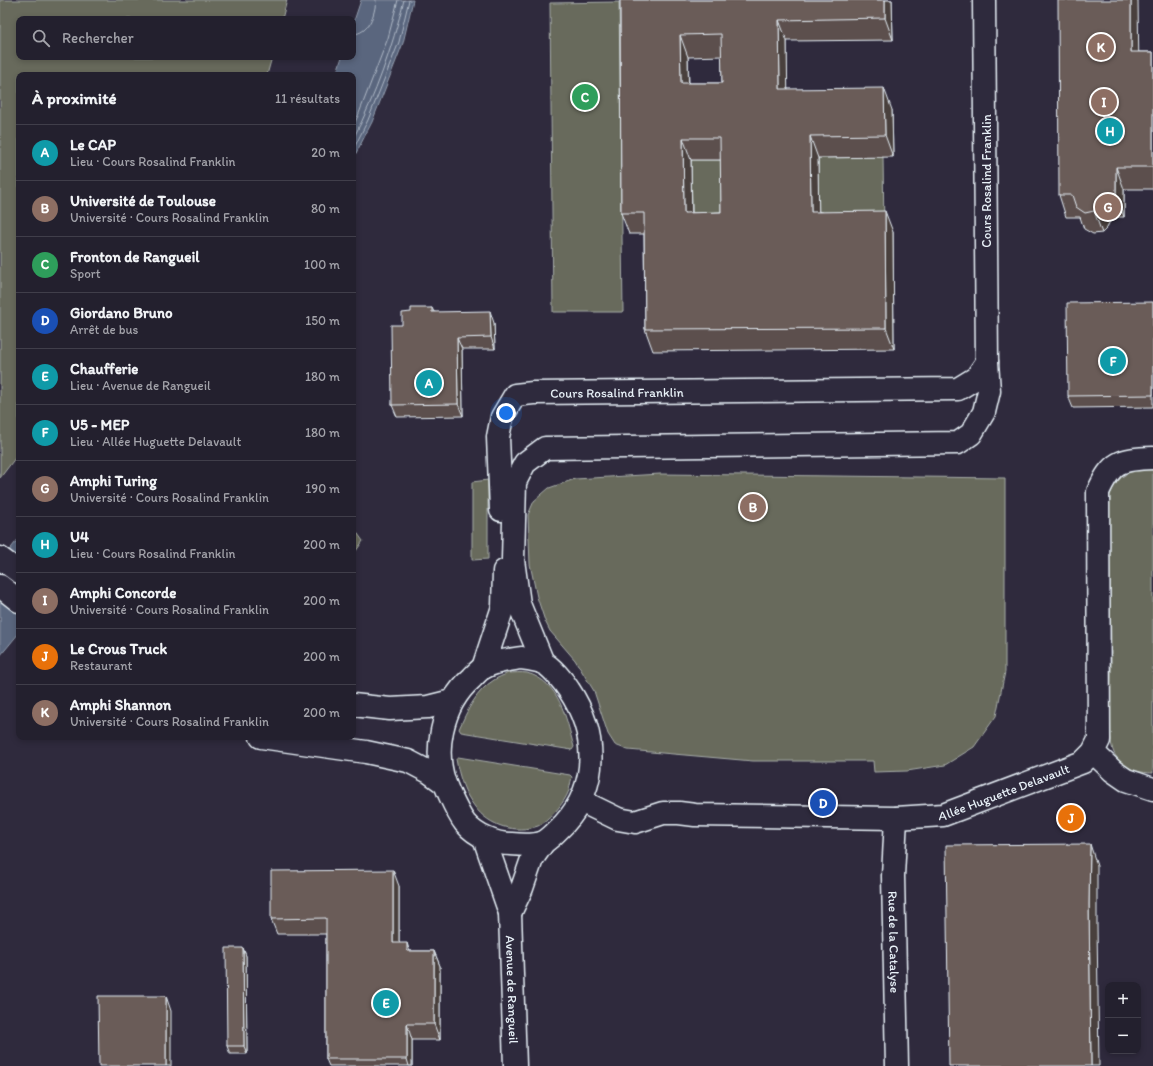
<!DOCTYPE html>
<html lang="fr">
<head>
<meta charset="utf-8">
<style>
	:root { --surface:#23202e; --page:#2b2836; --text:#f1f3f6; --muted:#a3a3aa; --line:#403e4a; --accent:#ffd166 }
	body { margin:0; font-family:Itim,sans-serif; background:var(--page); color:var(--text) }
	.controls { position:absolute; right:12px; bottom:12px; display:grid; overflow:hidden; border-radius:8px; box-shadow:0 2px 6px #0003 }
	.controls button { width:36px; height:36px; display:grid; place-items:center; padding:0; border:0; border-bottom:1px solid var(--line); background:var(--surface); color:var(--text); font:20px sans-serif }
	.you { position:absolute; left:506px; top:413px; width:14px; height:14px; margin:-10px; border:3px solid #fff; border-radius:50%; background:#1a73e8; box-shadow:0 0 0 6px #1a73e833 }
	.badge { display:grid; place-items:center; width:26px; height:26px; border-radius:50%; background:var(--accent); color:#fff; font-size:13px; font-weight:700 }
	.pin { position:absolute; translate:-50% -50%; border:2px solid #fff; box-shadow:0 1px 4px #0006 }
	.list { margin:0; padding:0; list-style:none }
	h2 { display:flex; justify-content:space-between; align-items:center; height:52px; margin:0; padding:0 16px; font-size:17px }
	h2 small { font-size:13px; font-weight:400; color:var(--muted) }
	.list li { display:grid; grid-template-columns:26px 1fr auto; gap:12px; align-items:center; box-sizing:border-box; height:56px; padding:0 16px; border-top:1px solid var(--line) }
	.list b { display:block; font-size:15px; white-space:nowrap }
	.list p { margin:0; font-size:13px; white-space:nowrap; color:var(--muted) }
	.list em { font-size:13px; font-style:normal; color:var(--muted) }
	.icon { flex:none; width:22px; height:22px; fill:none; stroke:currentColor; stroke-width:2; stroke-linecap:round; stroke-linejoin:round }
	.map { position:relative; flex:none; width:1153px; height:1066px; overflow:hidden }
	.search { position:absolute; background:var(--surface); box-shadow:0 2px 6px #0003; left:16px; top:16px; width:340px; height:44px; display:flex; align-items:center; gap:10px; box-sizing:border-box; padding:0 14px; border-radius:8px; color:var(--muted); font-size:15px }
	.panel { position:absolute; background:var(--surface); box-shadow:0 2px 6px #0003; left:16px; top:72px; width:340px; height:668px; border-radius:8px }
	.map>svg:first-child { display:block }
	.green { fill:#686a5b; stroke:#a8aeaa }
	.water { fill:#5a667e; stroke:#939eaf }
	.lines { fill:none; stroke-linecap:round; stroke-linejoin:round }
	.shore { stroke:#afb9c7; stroke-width:1 }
	.street-casing { stroke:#e8f1f8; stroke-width:25 }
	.secondary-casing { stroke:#e8f1f8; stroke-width:25 }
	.street { stroke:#2f2a3d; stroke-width:22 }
	.secondary { stroke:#2f2a3d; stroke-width:22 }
	.wall { fill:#5b4f4d; stroke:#e8f1f8; fill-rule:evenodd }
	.shaded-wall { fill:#4a403e; stroke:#e8f1f8 }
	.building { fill:#6a5c59; stroke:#e8f1f8; fill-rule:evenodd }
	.labels { text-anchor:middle; stroke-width:4; stroke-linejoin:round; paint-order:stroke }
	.street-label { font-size:13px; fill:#e8f1f8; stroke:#2f2a3d }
</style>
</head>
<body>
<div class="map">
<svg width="1153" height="1066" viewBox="0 0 1153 1066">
	<rect width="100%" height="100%" fill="#2f2a3d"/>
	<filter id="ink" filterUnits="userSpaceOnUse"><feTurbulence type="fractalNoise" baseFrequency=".025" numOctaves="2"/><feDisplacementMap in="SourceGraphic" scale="8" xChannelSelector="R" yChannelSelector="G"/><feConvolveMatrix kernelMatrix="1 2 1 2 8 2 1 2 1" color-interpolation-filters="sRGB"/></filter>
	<g filter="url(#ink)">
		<g class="green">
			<path d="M 0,0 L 287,0 L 282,19 L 19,19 L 19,57 L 272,57 L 267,75 L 19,75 L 19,453 L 0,478 Z"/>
			<path d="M 619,2 L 623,312 L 553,312 L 550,3 Z"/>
			<path d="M 883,157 L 884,233 L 819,233 L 818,158 Z"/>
			<path d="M 691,160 L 728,160 L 729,234 L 692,234 Z"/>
			<path d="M 1142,467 L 1153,467 L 1153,773 C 1138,773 1122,768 1114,753 C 1107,739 1111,690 1111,671 C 1111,613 1109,555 1109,497 C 1117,477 1123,475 1142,467 Z"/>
			<path d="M 660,474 L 1005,478 L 1005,672 L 996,716 L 974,747 L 945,765 L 907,771 L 874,772 L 873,761 L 753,761 L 628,750 L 615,745 L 608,734 L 594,691 L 575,660 L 550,631 L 545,621 L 537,597 L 530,564 L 528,515 L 534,501 L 549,488 L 575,479 Z"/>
			<path d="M 488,480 L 488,559 L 472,560 L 472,482 Z"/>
			<path d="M 353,527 L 363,541 L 353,555 Z"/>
			<path d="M 508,673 C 514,673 521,672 527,673 C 560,682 566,718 574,747 L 572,750 L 461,732 L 459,729 C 467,711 476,691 494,680 C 498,677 503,676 508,673 Z"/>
			<path d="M 458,757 L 570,775 L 572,777 C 570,783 570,790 567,795 C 562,805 548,822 538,826 C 515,834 489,826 475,807 C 464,793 459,776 456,759 Z"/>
		</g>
		<g class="water">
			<path d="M 361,0 L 413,0 L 403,43 L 372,122 L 353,159 L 353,75 L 336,75 L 342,57 L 353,57 L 353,24 Z"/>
			<path d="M 19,538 L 19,633 L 0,656 L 0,562 Z"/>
		</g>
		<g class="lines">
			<g class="shore">
				<path d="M 353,34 C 369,34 375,14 376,0"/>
				<path d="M 353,126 L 358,116 L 388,38 L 398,0"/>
				<path d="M 353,139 C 376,95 392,48 404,0"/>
				<path d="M 353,150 L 368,120 L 399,42 L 409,0"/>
			</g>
			<defs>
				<g id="street">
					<path id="s1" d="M 501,510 L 498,437 L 502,417 L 515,395 L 533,393 L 958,389 L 976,378 L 987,362"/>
					<path d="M 543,663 L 519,604 L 513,560 L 515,482 L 525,463 L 545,448 L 958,443 L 971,434 L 984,412 L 989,391 L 987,362 L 984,0"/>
					<path d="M 483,668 L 503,607 L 504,571"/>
					<path d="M 1093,752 L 1113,771 L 1126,780 L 1153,789"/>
					<path id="s2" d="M 581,801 L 618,819 L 635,822 L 663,813 L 679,813 L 695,815 L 896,818 L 943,815 L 1083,762 L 1093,752 L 1099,740 L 1098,492 C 1112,461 1120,459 1153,458"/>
					<path id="s3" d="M 896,818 L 893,876 L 897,1066"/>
				</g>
				<g id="secondary">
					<path d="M 0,558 L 19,572"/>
					<path d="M 0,586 L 19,601"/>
					<path d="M 521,658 C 528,659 536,660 542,662 C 551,666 564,682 569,690 C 597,732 600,785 564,824 C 559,829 551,838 544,842 C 534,846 521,845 511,844 C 495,844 476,836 465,823 C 458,814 453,802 448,791 C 431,754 441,705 472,678 C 475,675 479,670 483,668 C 495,661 508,660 521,658 Z"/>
					<path d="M 353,705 L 390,709 L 428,707 L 452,701"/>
					<path d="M 261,737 L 366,752 L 408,761 L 429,772 L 444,783"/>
					<path id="s4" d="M 484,838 L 510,913 L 515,1066"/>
					<path d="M 510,913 L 522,888 L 532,859 L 544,842"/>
				</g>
			</defs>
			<use href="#street" class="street-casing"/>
			<use href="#secondary" class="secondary-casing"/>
			<use href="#street" class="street"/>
			<use href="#secondary" class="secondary"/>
		</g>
		<g class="wall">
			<path d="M 620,0 L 892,0 L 893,40 L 787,41 L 787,89 L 892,110 L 893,157 L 818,158 L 818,211 L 893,232 L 894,349 L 653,351 L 645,329 L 644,234 L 629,234 L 621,213 ZM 722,56 L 722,83 L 689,83 L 688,57 ZM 691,160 L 721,160 L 721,212 L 692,213 Z"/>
			<path d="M 1139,52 L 1153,52 L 1153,189 L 1124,189 L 1124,217 L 1112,217 L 1106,229 L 1102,233 L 1093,234 L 1084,229 L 1080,217 L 1066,217 L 1059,195 Z"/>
			<path d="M 1153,302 L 1153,407 L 1073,408 L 1068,396 Z"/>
			<path d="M 432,308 L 434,312 L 494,323 L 495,349 L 462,349 L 463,416 L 397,417 L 392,405 L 402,325 L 411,312 Z"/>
			<path d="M 399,886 L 399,943 L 410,951 L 434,951 L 440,966 L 440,1040 L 412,1040 L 412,1066 L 329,1066 L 326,1059 L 326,934 L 277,934 L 271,919 Z"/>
			<path d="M 243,948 L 246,956 L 247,1054 L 230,1054 L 227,1046 Z"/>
		</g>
		<g class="shaded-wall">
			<path d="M 885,0 L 892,0 L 893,40 L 885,18 Z"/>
			<path d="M 1131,0 L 1138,0 L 1139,74 L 1131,52 Z"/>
			<path d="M 779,20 L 787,41 L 788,110 L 780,89 Z"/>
			<path d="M 680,35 L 688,57 L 689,105 L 681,83 Z"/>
			<path d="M 884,88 L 892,110 L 893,157 L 885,135 Z"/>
			<path d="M 810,136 L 818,158 L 819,233 L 811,212 Z"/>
			<path d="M 683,138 L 691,160 L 692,234 L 684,213 Z"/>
			<path d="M 1116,167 L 1124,189 L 1124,217 L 1116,195 Z"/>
			<path d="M 1104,195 L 1112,217 L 1106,229 L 1102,233 L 1094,211 Z"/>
			<path d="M 885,211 L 893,232 L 894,349 L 886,328 Z"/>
			<path d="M 490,311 L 494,323 L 495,349 L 491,337 Z"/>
			<path d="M 457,338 L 462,349 L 463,416 L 458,404 Z"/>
			<path d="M 1090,844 L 1097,866 L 1097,926 L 1099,1066 L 1091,1066 L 1089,904 Z"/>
			<path d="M 393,870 L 399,886 L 399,958 L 393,943 Z"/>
			<path d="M 407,943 L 412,958 L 407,951 Z"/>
			<path d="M 243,948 L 246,956 L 247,1054 L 244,1046 Z"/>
			<path d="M 434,951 L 440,966 L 440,1040 L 434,1024 Z"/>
			<path d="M 166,996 L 171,1011 L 171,1066 L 166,1066 Z"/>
			<path d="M 407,1024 L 412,1040 L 412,1066 L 409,1066 L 407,1059 Z"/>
		</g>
		<g class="building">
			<path d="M 620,0 L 885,0 L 885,18 L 779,20 L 780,89 L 884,88 L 885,135 L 810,136 L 811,212 L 885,211 L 886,328 L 645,329 L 644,213 L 621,213 ZM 721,34 L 722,83 L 681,83 L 680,35 ZM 683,138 L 720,138 L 721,212 L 684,213 Z"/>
			<path d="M 1058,0 L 1131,0 L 1131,52 L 1153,52 L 1153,167 L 1116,167 L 1116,195 L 1104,195 L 1098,208 L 1094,211 L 1085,213 L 1076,207 L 1072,195 L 1059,195 Z"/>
			<path d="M 1153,302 L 1153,395 L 1068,396 L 1067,303 Z"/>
			<path d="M 411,308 L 432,308 L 432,312 L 490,311 L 491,337 L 457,338 L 458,404 L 392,405 L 391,325 L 402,325 L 402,313 L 411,312 Z"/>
			<path d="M 1090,844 L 1089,904 L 1091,1066 L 949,1066 L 946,845 Z"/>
			<path d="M 393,870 L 393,943 L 407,943 L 407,951 L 434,951 L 434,1024 L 407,1024 L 407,1059 L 326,1059 L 326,918 L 271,919 L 271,871 Z"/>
			<path d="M 226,948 L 243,948 L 244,1046 L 227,1046 Z"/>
			<path d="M 98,996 L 166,996 L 166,1066 L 99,1066 Z"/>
		</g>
	</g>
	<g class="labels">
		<g class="street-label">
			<text transform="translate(986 181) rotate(-90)" y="5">Cours Rosalind Franklin</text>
			<text dy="5" stroke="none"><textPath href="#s1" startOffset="221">Cours Rosalind Franklin</textPath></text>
			<text dy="5" stroke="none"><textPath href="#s2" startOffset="433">Allée Huguette Delavault</textPath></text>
			<text dy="5" stroke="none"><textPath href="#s3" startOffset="124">Rue de la Catalyse</textPath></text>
			<text dy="5" stroke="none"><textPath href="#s4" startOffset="156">Avenue de Rangueil</textPath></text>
		</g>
	</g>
</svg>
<div class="controls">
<button>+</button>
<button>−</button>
</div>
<div class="you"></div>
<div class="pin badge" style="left:429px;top:383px;background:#0f9aa8">A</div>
<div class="pin badge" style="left:753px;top:507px;background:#8d6e63">B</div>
<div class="pin badge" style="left:585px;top:97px;background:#2e9e5b">C</div>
<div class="pin badge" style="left:823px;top:803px;background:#1a4fb4">D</div>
<div class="pin badge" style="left:386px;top:1003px;background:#0f9aa8">E</div>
<div class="pin badge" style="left:1113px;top:361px;background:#0f9aa8">F</div>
<div class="pin badge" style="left:1108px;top:207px;background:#8d6e63">G</div>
<div class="pin badge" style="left:1110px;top:131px;background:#0f9aa8">H</div>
<div class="pin badge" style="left:1104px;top:102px;background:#8d6e63">I</div>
<div class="pin badge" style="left:1071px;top:818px;background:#e8710a">J</div>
<div class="pin badge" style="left:1101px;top:47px;background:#8d6e63">K</div>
<div class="search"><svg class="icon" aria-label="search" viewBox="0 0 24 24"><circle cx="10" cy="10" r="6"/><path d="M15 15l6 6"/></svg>Rechercher</div>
<section class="panel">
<h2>À proximité<small>11 résultats</small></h2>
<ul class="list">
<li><span class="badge" style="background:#0f9aa8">A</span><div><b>Le CAP</b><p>Lieu · Cours Rosalind Franklin</p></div><em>20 m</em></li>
<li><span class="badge" style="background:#8d6e63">B</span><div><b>Université de Toulouse</b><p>Université · Cours Rosalind Franklin</p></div><em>80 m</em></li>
<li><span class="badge" style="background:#2e9e5b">C</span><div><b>Fronton de Rangueil</b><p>Sport</p></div><em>100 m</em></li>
<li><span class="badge" style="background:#1a4fb4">D</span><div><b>Giordano Bruno</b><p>Arrêt de bus</p></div><em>150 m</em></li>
<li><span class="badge" style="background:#0f9aa8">E</span><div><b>Chaufferie</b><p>Lieu · Avenue de Rangueil</p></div><em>180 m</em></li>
<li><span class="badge" style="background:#0f9aa8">F</span><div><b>U5 - MEP</b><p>Lieu · Allée Huguette Delavault</p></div><em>180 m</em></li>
<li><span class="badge" style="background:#8d6e63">G</span><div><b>Amphi Turing</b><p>Université · Cours Rosalind Franklin</p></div><em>190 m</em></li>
<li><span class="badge" style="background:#0f9aa8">H</span><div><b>U4</b><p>Lieu · Cours Rosalind Franklin</p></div><em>200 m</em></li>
<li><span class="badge" style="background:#8d6e63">I</span><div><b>Amphi Concorde</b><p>Université · Cours Rosalind Franklin</p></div><em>200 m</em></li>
<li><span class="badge" style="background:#e8710a">J</span><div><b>Le Crous Truck</b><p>Restaurant</p></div><em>200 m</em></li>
<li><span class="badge" style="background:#8d6e63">K</span><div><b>Amphi Shannon</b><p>Université · Cours Rosalind Franklin</p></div><em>200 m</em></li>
</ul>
</section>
</div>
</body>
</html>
